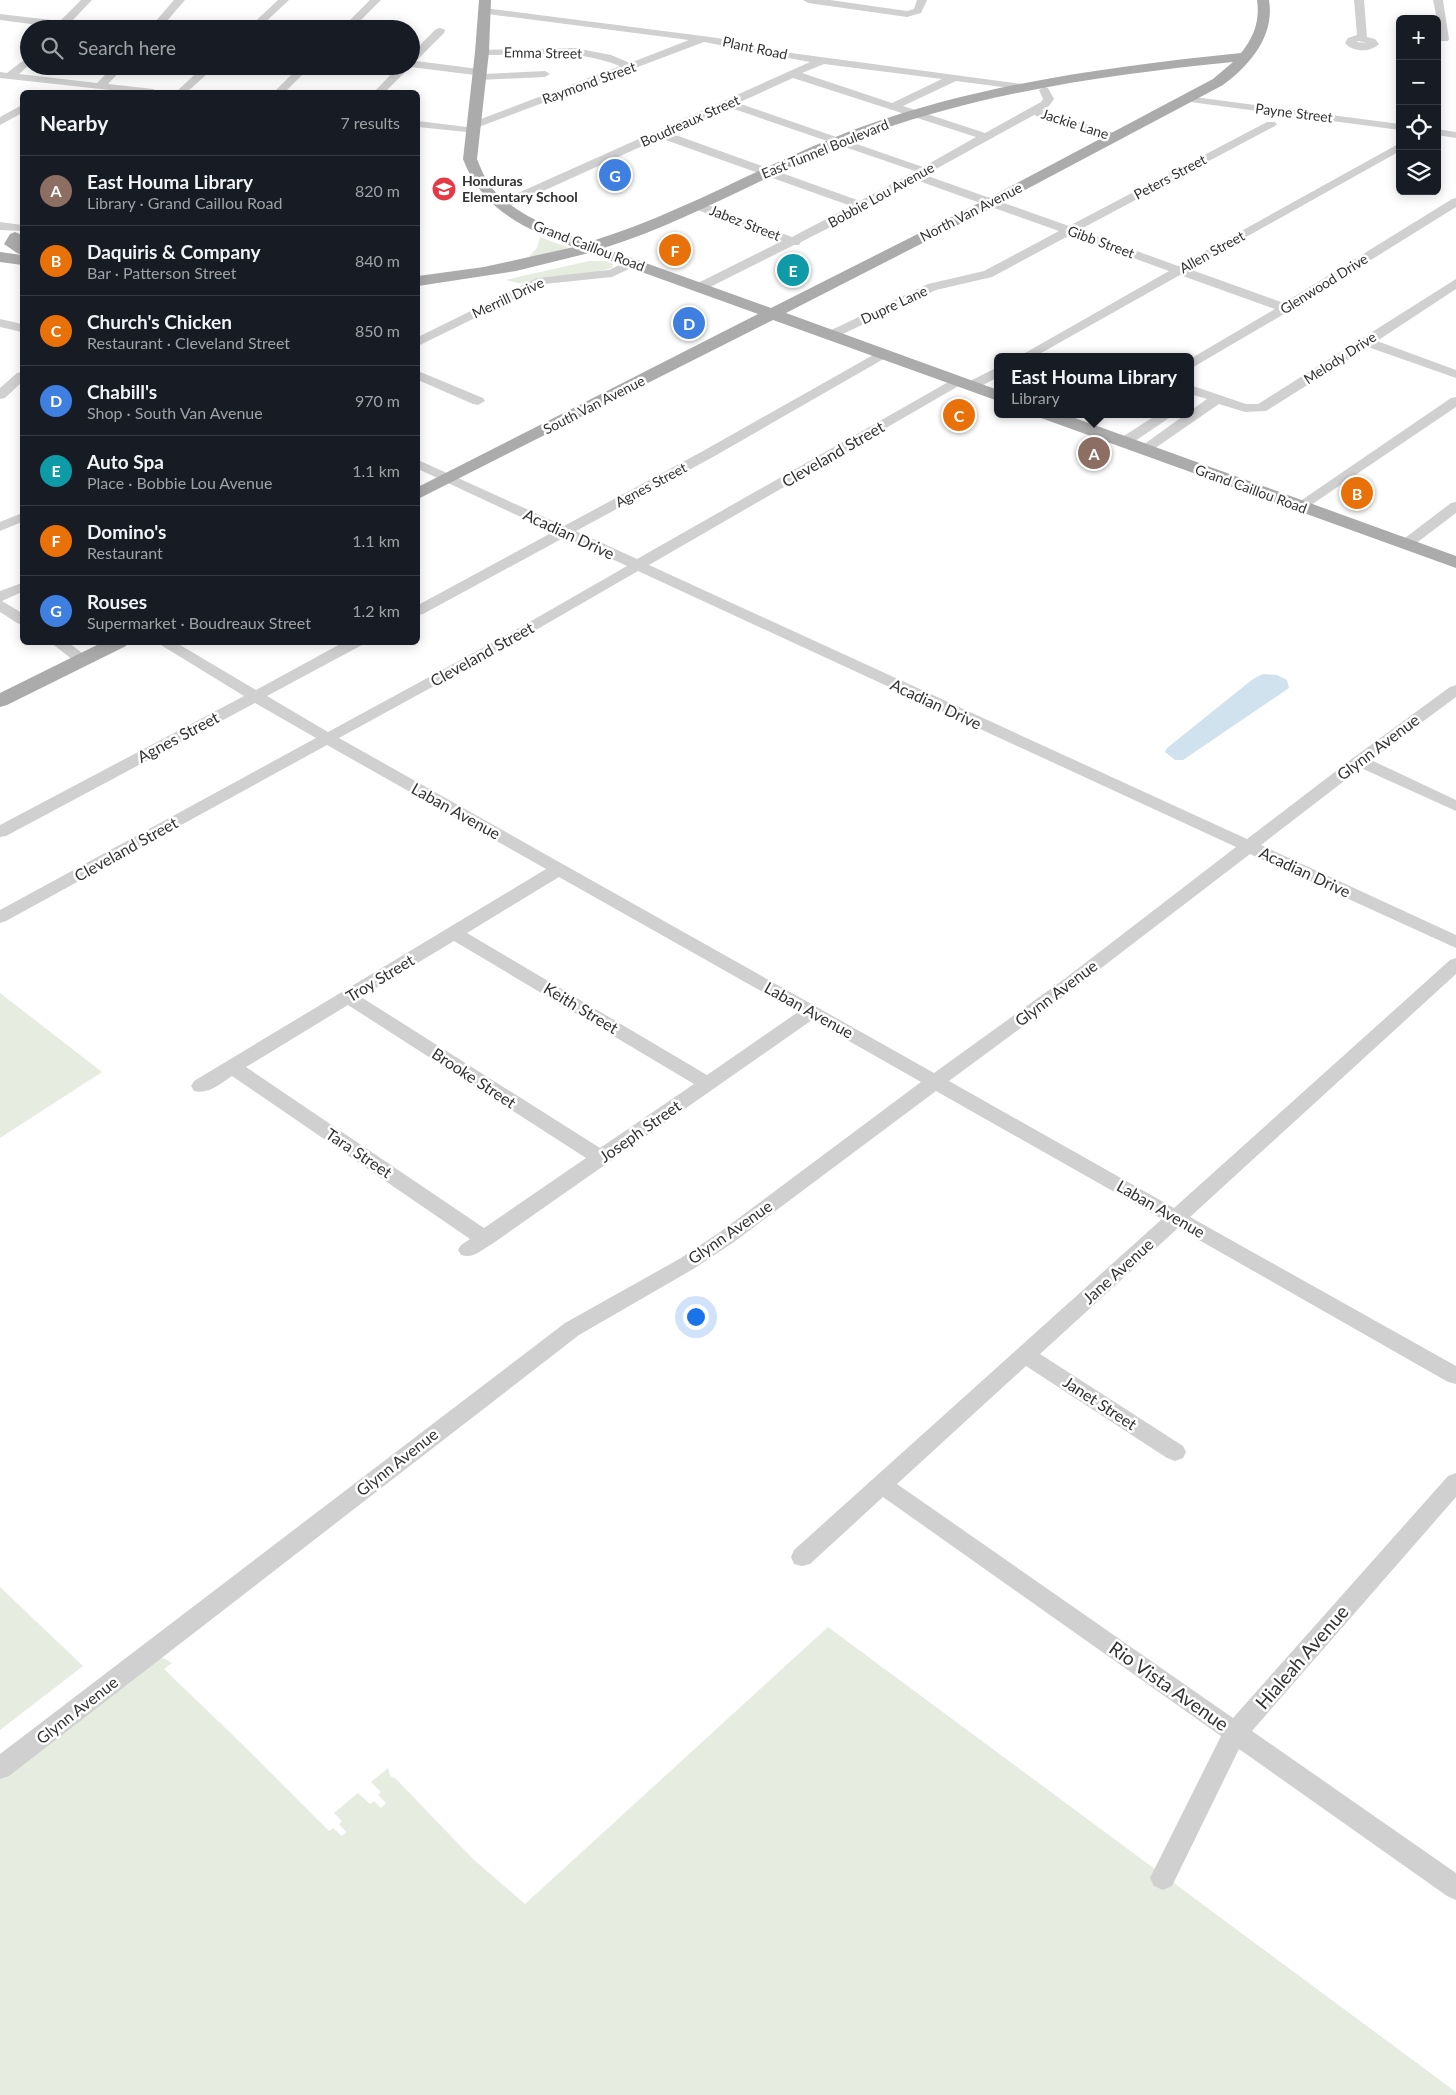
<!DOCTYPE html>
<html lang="en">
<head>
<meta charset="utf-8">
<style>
	:root { --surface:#171b24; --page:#242831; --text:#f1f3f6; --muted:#9ea1a6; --line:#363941; --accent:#0f766e }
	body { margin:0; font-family:Lato,sans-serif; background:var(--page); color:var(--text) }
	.controls { position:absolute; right:15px; top:15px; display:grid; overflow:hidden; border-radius:8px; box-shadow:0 2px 12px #0003 }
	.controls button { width:45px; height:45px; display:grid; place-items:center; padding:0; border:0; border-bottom:1px solid var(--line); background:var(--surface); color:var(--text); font:25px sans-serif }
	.you { position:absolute; left:695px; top:1316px; width:18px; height:18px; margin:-12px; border:4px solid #fff; border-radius:50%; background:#1a73e8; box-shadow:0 0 0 8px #1a73e833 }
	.badge { display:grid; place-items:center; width:32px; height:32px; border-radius:50%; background:var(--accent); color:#fff; font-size:16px; font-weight:700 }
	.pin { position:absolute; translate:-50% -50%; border:2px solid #fff; box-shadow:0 1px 5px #0006 }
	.popup { position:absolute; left:994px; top:353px; width:200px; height:65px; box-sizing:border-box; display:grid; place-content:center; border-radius:8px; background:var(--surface); filter:drop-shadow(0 1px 4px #0005); font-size:16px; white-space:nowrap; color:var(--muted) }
	.popup b { font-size:19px; color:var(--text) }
	.popup::after { content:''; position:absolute; left:50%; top:100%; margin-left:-10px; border:10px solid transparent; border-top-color:var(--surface) }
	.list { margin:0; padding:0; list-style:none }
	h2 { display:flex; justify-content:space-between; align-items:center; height:65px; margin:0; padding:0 20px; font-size:21px }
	h2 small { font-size:16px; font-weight:400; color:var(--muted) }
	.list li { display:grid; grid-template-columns:32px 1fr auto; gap:15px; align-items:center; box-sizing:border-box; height:70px; padding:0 20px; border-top:1px solid var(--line) }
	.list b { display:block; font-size:19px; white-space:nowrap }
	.list p { margin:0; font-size:16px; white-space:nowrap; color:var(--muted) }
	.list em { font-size:16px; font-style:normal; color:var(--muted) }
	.icon { flex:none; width:28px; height:28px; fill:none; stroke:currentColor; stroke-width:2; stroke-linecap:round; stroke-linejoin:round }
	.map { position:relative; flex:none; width:1456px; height:2095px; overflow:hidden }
	.search { position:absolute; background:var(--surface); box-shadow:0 2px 12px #0003; left:20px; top:20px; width:400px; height:55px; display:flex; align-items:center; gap:12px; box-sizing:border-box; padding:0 18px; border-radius:28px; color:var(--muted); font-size:19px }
	.panel { position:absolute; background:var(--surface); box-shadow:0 2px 12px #0003; left:20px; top:90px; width:400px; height:555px; border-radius:8px }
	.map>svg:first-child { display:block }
	.green { fill:#e6ecdf }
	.water { fill:#cfe2ee }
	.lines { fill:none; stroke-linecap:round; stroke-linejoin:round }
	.minor { fill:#d0d0d0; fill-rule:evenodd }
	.major { fill:#ababab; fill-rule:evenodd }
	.labels { text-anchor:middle; stroke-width:5; stroke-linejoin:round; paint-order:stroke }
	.far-street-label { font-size:14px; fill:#333; stroke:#fff }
	.far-poi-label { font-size:14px; font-weight:bold; fill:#333; stroke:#fff; text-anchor:start }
	.street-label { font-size:16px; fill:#333; stroke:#fff }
	.near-street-label { font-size:19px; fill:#333; stroke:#fff }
</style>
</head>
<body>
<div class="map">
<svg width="1456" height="2095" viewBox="0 0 1456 2095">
	<rect width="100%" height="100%" fill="#fff"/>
	<g class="green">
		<path d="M 540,237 L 569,248 L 528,258 L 537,248 Z"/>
		<path d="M 589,261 L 605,261 L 613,264 L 612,268 L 592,273 L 544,277 L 523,284 L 505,280 Z"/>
		<path d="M 0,993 L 102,1072 L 0,1138 Z"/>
		<path d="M 0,1587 L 83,1666 L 0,1730 Z"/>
		<path d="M 828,1627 L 1456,2092 L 1456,2095 L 0,2095 L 0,1774 L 155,1658 L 163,1658 L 172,1663 L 164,1669 L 242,1744 L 329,1831 L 333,1828 L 342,1836 L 346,1832 L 339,1824 L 342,1821 L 334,1813 L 358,1793 L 370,1804 L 374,1801 L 381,1808 L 386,1803 L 378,1795 L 381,1792 L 371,1782 L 388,1768 L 390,1776 L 396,1779 L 473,1859 L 525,1904 Z"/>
	</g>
	<path class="water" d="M 1263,674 L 1277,675 L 1287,680 L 1289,688 L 1183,760 L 1175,760 L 1165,752 L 1167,748 L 1253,679 Z"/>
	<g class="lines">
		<g class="minor">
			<path d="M 81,0 L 92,0 L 71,22 L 100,26 L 105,29 L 53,29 L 54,27 L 0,20 L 0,14 L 60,21 Z"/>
			<path d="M 174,0 L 185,0 L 160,29 L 149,29 Z"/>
			<path d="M 278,0 L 289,0 L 258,29 L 247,29 Z"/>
			<path d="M 370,0 L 381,0 L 352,29 L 341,29 Z"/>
			<path d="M 803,0 L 830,0 L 907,11 L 914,9 L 917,0 L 927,0 L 921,13 L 907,17 L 808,3 Z"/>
			<path d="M 1354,0 L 1364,0 L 1367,37 L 1375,39 L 1379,44 C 1370,53 1353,52 1345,43 L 1348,38 L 1357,35 ZM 1359,41 L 1367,43 L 1356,42 Z"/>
			<path d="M 1433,0 L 1443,0 L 1449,39 L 1448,41 L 1440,41 L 1439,39 L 1437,19 Z"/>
			<path d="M 484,8 L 718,38 L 791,53 L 1030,85 L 1031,87 L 1030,89 L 1026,90 L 956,81 L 903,106 L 985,133 L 1041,102 L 1043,99 L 1039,90 L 1044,87 L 1048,88 L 1054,99 L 1049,106 L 1042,110 L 1120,135 L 1122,137 L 1120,139 L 1112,139 L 1034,115 L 925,175 L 1069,226 L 1267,122 L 1275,122 L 1277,124 L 1275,126 L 1079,230 L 1178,266 L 1400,143 L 1400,151 L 1189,269 L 1284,303 L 1452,199 L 1456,198 L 1456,207 L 1289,311 L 1190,369 L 1190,359 L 1275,309 L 1180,275 L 1034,357 L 1018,357 L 1169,271 L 1070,235 L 992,277 L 936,290 L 830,340 L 824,336 L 825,333 L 928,284 L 984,271 L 1059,231 L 916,180 L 866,209 L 801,242 L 799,245 L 794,245 L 702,291 L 694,291 L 692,288 L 694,285 L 782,241 L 692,208 L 690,205 L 692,202 L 700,202 L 792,237 L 851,206 L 660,138 L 506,208 L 498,208 L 496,205 L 498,202 L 810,62 L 704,42 L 476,128 L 478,131 L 476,133 L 418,127 L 418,121 L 467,127 L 468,124 L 620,66 C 577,48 528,55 482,55 L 478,54 L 477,52 L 478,50 L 575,48 L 611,55 L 630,63 L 689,40 L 480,13 L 479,11 ZM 824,64 L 942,79 L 892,103 L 802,73 ZM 793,78 L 976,137 L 923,167 L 738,103 ZM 728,107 L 915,171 L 860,201 L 670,133 Z"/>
			<path d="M 440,28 L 444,29 L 445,31 L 444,33 L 416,61 L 479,69 L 483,70 L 483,74 L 545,71 L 550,74 L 545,77 L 479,80 L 475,79 L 474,77 L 475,75 L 410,67 L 385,92 L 374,92 L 399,66 L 411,66 L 411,54 L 436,29 Z"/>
			<path d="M 29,56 L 29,65 L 19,74 L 97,83 L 114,66 L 125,66 L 108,84 L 153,89 L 158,92 L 128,92 L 0,78 L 0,72 L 7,73 Z"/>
			<path d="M 204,66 L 216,66 L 187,92 L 176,92 Z"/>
			<path d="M 300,66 L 311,66 L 285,92 L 274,92 Z"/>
			<path d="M 1187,96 L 1400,124 L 1400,130 L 1183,101 L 1182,99 L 1183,97 Z"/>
			<path d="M 22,105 L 22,113 L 0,125 L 0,117 Z"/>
			<path d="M 1437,129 L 1456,132 L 1456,138 L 1437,135 Z"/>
			<path d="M 0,222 L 22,225 L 22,231 L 0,230 Z"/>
			<path d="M 631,259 L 637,263 L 635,266 L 612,277 L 544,284 L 418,346 L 418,337 L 537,278 L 609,270 Z"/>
			<path d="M 1456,279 L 1456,289 L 1377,341 L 1456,370 L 1456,378 L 1368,347 L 1266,411 L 1245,412 L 1219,404 L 1148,453 L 1138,453 L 1136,450 L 1186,414 L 1190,414 L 1190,411 L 1207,399 L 1190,394 L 1190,385 L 1246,404 L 1258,404 Z"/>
			<path d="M 0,319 L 22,324 L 22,332 L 0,327 Z"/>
			<path d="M 882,350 L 887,351 L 889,354 L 887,357 L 713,457 L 576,531 L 637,559 L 957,377 L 964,381 L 962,384 L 649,565 L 1247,839 L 1353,758 L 1450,687 L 1456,685 L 1456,697 L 1371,760 L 1456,800 L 1456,811 L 1361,768 L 1261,845 L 1456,935 L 1456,948 L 1250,854 L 1079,985 L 949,1081 L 1174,1208 L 1450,960 L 1456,958 L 1456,974 L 1190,1217 L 1456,1366 L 1456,1384 L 1448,1382 L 1178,1228 L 1040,1354 L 1183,1446 L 1186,1452 L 1183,1458 L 1175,1461 L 1167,1458 L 1026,1366 L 897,1484 L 1233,1718 L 1448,1476 L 1456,1473 L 1456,1497 L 1252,1731 L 1456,1873 L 1456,1900 L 1447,1896 L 1239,1749 L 1172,1886 L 1163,1890 L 1154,1886 L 1150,1878 L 1221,1736 L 883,1497 L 810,1564 L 802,1566 L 794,1564 L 791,1557 L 794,1550 L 1162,1219 L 936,1091 L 734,1242 L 695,1268 L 579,1335 L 9,1776 L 0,1779 L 0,1754 L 565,1323 L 681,1258 L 720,1232 L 921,1082 L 812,1020 L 492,1244 C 481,1250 474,1259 461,1255 L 458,1250 L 461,1245 L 470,1239 L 232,1076 C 221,1083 208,1095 194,1091 L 191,1086 L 194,1081 L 546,869 L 327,745 L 6,921 L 0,923 L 0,910 L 316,738 L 255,703 L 6,836 L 0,837 L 0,825 L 244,696 L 156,642 L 175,642 L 256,690 L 344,642 L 364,642 L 362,645 L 267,696 L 328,732 L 519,628 L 627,566 L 565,537 L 423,614 L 418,615 L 418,605 L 553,532 L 418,469 L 418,460 L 564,526 L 703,451 ZM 638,571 L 1236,847 L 1067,977 L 934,1073 L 339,738 L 529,634 ZM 559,877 L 798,1012 L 707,1075 L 467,933 ZM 454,941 L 694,1084 L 600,1148 L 361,997 ZM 348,1005 L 586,1158 L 484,1228 L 246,1067 Z"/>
			<path d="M 998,367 L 998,377 L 976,389 L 966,389 L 964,386 L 966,383 Z"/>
			<path d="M 418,371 L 483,398 L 485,401 L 478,405 L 473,404 L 418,380 Z"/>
			<path d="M 22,372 L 22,382 L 5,398 L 0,399 L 0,388 L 17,373 Z"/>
			<path d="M 1456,397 L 1456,407 L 1305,509 L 1295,509 L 1293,506 L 1451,398 Z"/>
			<path d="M 1158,414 L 1175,414 L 1129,445 L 1119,445 L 1117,442 L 1119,439 Z"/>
			<path d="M 1456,502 L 1456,513 L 1411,547 L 1401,547 L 1399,544 L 1401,541 L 1451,503 Z"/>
			<path d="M 22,513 L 22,522 L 0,531 L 0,522 Z"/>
			<path d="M 22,583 L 22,592 L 2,601 L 22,613 L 22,625 L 17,623 L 0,612 L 0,591 Z"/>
			<path d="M 50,642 L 68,642 L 91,660 L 89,663 L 77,663 Z"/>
		</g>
		<g class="major">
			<path d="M 479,0 L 491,0 L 489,52 L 477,159 C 481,169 485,179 491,187 C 515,215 556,230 589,242 C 685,213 770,160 864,126 C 985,83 1114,66 1241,53 C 1254,37 1260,21 1257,0 L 1269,0 C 1275,36 1250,65 1223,85 L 995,206 L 786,313 L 998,390 L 998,401 L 773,320 L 418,499 L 418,487 L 758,314 L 589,253 L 516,271 L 418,286 L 418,276 L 484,267 L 574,247 C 525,229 482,210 463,159 L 475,52 ZM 1233,62 L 1213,79 L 985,200 L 771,308 L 604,248 C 690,221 767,174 850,141 C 972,94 1103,75 1233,62 Z"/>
			<path d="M 15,232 L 20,234 L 22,237 L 20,242 L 22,244 L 22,255 L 17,253 L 4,244 L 10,234 Z"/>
			<path d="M 0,252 L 22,255 L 22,265 L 0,262 Z"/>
			<path d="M 1039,414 L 1064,414 L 1456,556 L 1456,568 L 1041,418 Z"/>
			<path d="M 103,642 L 128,642 L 126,646 L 7,705 L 0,707 L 0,693 Z"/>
		</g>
	</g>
	<defs>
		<symbol id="school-disc" viewBox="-11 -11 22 22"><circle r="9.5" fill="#e63946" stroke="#fff"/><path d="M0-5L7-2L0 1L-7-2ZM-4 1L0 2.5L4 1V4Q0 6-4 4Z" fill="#fff"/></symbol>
	</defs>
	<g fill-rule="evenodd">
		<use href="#school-disc" x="430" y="175" width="28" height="28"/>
	</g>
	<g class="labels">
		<g class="far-street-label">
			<text transform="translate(755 48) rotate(12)" y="5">Plant Road</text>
			<text transform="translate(543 53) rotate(1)" y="5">Emma Street</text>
			<text transform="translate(589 83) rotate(-20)" y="5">Raymond Street</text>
			<text transform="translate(1294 113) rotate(7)" y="5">Payne Street</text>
			<text transform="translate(690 121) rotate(-24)" y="5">Boudreaux Street</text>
			<text transform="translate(1075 124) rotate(18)" y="5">Jackie Lane</text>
			<text transform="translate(825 149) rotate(-22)" y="5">East Tunnel Boulevard</text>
			<text transform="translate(1170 177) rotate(-28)" y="5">Peters Street</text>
			<text transform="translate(881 195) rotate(-29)" y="5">Bobbie Lou Avenue</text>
			<text transform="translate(971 212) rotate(-27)" y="5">North Van Avenue</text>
			<text transform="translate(745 223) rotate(21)" y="5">Jabez Street</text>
			<text transform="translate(1101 242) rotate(20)" y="5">Gibb Street</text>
			<text transform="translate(589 246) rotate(21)" y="5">Grand Caillou Road</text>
			<text transform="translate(1212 252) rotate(-29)" y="5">Allen Street</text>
			<text transform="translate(1324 284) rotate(-32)" y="5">Glenwood Drive</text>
			<text transform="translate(508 298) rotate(-25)" y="5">Merrill Drive</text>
			<text transform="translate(894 305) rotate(-25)" y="5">Dupre Lane</text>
			<text transform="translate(1340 358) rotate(-33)" y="5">Melody Drive</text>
			<text transform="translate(594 405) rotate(-27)" y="5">South Van Avenue</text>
			<text transform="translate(651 485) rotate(-28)" y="5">Agnes Street</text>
			<text transform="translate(1251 489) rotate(20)" y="5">Grand Caillou Road</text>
		</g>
		<g class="far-poi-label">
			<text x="462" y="186">Honduras<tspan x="462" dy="16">Elementary School</tspan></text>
		</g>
		<g class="street-label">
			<text transform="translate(833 454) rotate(-30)" y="6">Cleveland Street</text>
			<text transform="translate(569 534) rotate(25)" y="6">Acadian Drive</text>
			<text transform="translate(482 654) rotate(-29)" y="6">Cleveland Street</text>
			<text transform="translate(936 704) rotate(25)" y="6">Acadian Drive</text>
			<text transform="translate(178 737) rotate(-28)" y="6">Agnes Street</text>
			<text transform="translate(1378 747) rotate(-37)" y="6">Glynn Avenue</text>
			<text transform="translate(456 811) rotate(29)" y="6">Laban Avenue</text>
			<text transform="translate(126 849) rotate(-29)" y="6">Cleveland Street</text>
			<text transform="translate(1305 872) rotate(25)" y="6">Acadian Drive</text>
			<text transform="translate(380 978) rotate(-31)" y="6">Troy Street</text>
			<text transform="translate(1056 993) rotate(-37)" y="6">Glynn Avenue</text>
			<text transform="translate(581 1008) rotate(31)" y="6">Keith Street</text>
			<text transform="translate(809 1010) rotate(29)" y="6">Laban Avenue</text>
			<text transform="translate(474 1078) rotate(33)" y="6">Brooke Street</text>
			<text transform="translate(640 1131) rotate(-35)" y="6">Joseph Street</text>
			<text transform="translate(359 1153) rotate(34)" y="6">Tara Street</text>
			<text transform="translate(1161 1209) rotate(30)" y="6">Laban Avenue</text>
			<text transform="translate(730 1232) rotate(-35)" y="6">Glynn Avenue</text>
			<text transform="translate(1118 1271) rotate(-42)" y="6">Jane Avenue</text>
			<text transform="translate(1100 1403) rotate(33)" y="6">Janet Street</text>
			<text transform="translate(397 1462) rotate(-38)" y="6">Glynn Avenue</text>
			<text transform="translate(77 1710) rotate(-38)" y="6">Glynn Avenue</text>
		</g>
		<g class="near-street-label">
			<text transform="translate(1302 1657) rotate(-49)" y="7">Hialeah Avenue</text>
			<text transform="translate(1169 1686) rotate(35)" y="7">Rio Vista Avenue</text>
		</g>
	</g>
</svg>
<div class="controls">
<button>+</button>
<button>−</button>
<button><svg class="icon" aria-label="locate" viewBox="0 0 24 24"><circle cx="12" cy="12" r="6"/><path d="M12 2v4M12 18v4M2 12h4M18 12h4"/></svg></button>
<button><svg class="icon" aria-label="layers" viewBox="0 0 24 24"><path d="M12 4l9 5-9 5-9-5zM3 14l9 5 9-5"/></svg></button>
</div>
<div class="you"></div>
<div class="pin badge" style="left:1094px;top:453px;background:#8d6e63">A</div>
<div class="popup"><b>East Houma Library</b>Library</div>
<div class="pin badge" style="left:1357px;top:493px;background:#e8710a">B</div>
<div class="pin badge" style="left:959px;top:415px;background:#e8710a">C</div>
<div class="pin badge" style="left:689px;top:323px;background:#3f7fe0">D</div>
<div class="pin badge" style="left:793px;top:270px;background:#0f9aa8">E</div>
<div class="pin badge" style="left:675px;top:250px;background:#e8710a">F</div>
<div class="pin badge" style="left:615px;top:175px;background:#3f7fe0">G</div>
<div class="search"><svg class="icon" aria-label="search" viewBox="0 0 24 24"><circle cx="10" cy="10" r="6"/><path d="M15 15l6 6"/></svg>Search here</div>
<section class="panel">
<h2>Nearby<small>7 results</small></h2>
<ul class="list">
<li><span class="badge" style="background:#8d6e63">A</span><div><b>East Houma Library</b><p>Library · Grand Caillou Road</p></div><em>820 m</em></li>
<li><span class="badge" style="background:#e8710a">B</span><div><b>Daquiris &amp; Company</b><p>Bar · Patterson Street</p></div><em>840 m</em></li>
<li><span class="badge" style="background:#e8710a">C</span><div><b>Church's Chicken</b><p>Restaurant · Cleveland Street</p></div><em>850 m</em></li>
<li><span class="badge" style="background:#3f7fe0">D</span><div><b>Chabill's</b><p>Shop · South Van Avenue</p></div><em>970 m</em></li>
<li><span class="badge" style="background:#0f9aa8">E</span><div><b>Auto Spa</b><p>Place · Bobbie Lou Avenue</p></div><em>1.1 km</em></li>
<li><span class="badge" style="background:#e8710a">F</span><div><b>Domino's</b><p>Restaurant</p></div><em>1.1 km</em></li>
<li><span class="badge" style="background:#3f7fe0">G</span><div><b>Rouses</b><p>Supermarket · Boudreaux Street</p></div><em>1.2 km</em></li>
</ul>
</section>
</div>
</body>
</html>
